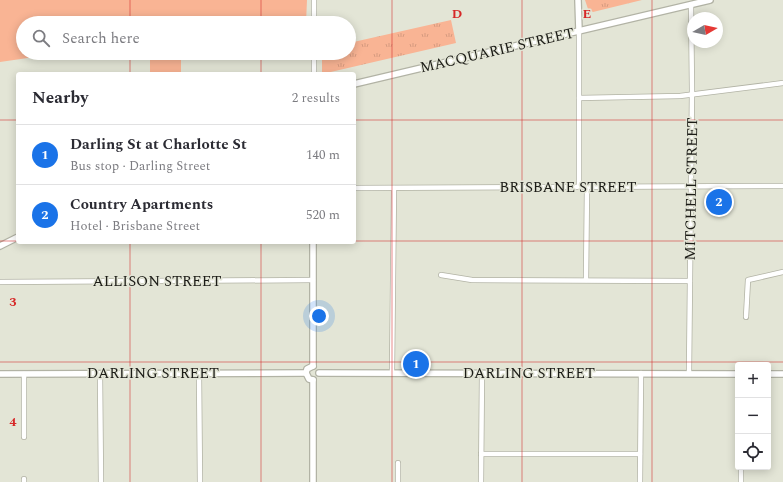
<!DOCTYPE html>
<html lang="en">
<head>
<meta charset="utf-8">
<style>
	:root { --surface:#fff; --page:#f7f7f7; --text:#2b2b33; --muted:#7c7c81; --line:#e1e1e2; --accent:#1a73e8 }
	body { margin:0; font-family:Spectral,serif; background:var(--page); color:var(--text) }
	.controls { position:absolute; right:12px; bottom:12px; display:grid; overflow:hidden; border-radius:4px; box-shadow:0 2px 10px #0003 }
	.controls button { width:36px; height:36px; display:grid; place-items:center; padding:0; border:0; border-bottom:1px solid var(--line); background:var(--surface); color:var(--text); font:20px sans-serif }
	.compass { position:absolute; left:687px; top:12px; width:36px; height:36px; border-radius:50%; background:var(--surface); box-shadow:0 2px 10px #0003; rotate:81deg }
	.you { position:absolute; left:319px; top:316px; width:14px; height:14px; margin:-10px; border:3px solid #fff; border-radius:50%; background:#1a73e8; box-shadow:0 0 0 6px #1a73e833 }
	.badge { display:grid; place-items:center; width:26px; height:26px; border-radius:50%; background:var(--accent); color:#fff; font-size:13px; font-weight:700 }
	.pin { position:absolute; translate:-50% -50%; border:2px solid #fff; box-shadow:0 1px 4px #0006 }
	.list { margin:0; padding:0; list-style:none }
	h2 { display:flex; justify-content:space-between; align-items:center; height:52px; margin:0; padding:0 16px; font-size:17px }
	h2 small { font-size:13px; font-weight:400; color:var(--muted) }
	.list li { display:grid; grid-template-columns:26px 1fr auto; gap:12px; align-items:center; box-sizing:border-box; height:60px; padding:0 16px; border-top:1px solid var(--line) }
	.list b { display:block; font-size:15px; white-space:nowrap }
	.list p { margin:0; font-size:13px; white-space:nowrap; color:var(--muted) }
	.list em { font-size:13px; font-style:normal; color:var(--muted) }
	.icon { flex:none; width:22px; height:22px; fill:none; stroke:currentColor; stroke-width:2; stroke-linecap:round; stroke-linejoin:round }
	.map { position:relative; flex:none; width:783px; height:482px; overflow:hidden }
	.search { position:absolute; background:var(--surface); box-shadow:0 2px 10px #0003; left:16px; top:16px; width:340px; height:44px; display:flex; align-items:center; gap:10px; box-sizing:border-box; padding:0 14px; border-radius:22px; color:var(--muted); font-size:15px }
	.panel { position:absolute; background:var(--surface); box-shadow:0 2px 10px #0003; left:16px; top:72px; width:340px; height:172px; border-radius:4px }
	.map>svg:first-child { display:block }
	.grass { fill:#f9b494 }
	.park { fill:url(#park-tufts) }
	.lines { fill:none; stroke-linecap:round; stroke-linejoin:round }
	.minor-casing { stroke:#b2b3a5; stroke-width:6 }
	.tertiary-casing { stroke:#b2b3a5; stroke-width:8 }
	.minor { stroke:#fff; stroke-width:4.5 }
	.tertiary { stroke:#fff; stroke-width:5.5 }
	.grid { fill:none; stroke:#d62828; stroke-width:1; stroke-opacity:0.55 }
	.labels { text-anchor:middle; stroke-width:3; stroke-linejoin:round; paint-order:stroke }
	.street-label { font-size:15px; fill:#1c1c17; stroke:#e3e5d6 }
	.grid-label { font-size:13px; text-anchor:middle; font-weight:bold; fill:#d62828; stroke:#e3e5d6; stroke-width:3; stroke-linejoin:round; paint-order:stroke }
</style>
</head>
<body>
<div class="map">
<svg width="783" height="482" viewBox="0 0 783 482">
	<defs>
		<pattern id="park-tufts" width="24" height="20" patternUnits="userSpaceOnUse"><rect width="24" height="20" fill="#f9b494"/><path d="M3 7l-1-3M5 7V3M7 7l1-3M15 17l-1-3M17 17v-4M19 17l1-3" fill="none" stroke="#d59a7f"/></pattern>
	</defs>
	<rect width="100%" height="100%" fill="#e3e5d6"/>
	<g class="grass">
		<path d="M 0,0 L 307,0 L 306,23 L 23,23 L 23,53 L 62,53 L 0,62 Z"/>
		<rect x="150" y="53" width="31" height="21"/>
	</g>
	<g class="park">
		<path d="M 585,0 L 642,0 L 593,12 L 588,9 Z"/>
		<path d="M 451,20 L 456,43 L 322,74 L 322,53 L 349,53 L 349,43 Z"/>
	</g>
	<g class="lines">
		<defs>
			<g id="minor">
				<path d="M 314,23 L 314,0"/>
				<path d="M 314,74 L 314,53"/>
				<path d="M 579,98 L 680,96 L 783,83"/>
				<path d="M 579,187 L 579,31"/>
				<path d="M 354,188 L 783,186"/>
				<path d="M 441,275 L 472,280 L 690,281"/>
				<path d="M 586,280 L 587,187"/>
				<path d="M 0,282 L 313,280"/>
				<path d="M 746,317 L 748,280 L 783,272"/>
				<path d="M 392,372 L 394,188"/>
				<path d="M 199,373 L 200,482"/>
				<path d="M 689,373 L 692,90 L 691,5"/>
				<path d="M 24,374 L 24,437"/>
				<path d="M 100,374 L 101,482"/>
				<path d="M 481,454 L 640,454"/>
				<path d="M 398,463 L 398,482"/>
				<path d="M 24,479 L 24,482"/>
				<path d="M 481,482 L 482,373"/>
				<path d="M 640,482 L 641,373"/>
				<path d="M 741,482 L 741,467"/>
			</g>
			<g id="tertiary">
				<path d="M 578,0 L 579,31"/>
				<path d="M 354,84 L 710,0"/>
				<path d="M 0,246 L 18,237"/>
				<path d="M 313,366 L 313,242"/>
				<path d="M 319,373 L 738,374"/>
				<path d="M 0,374 L 306,373"/>
				<path d="M 768,374 L 783,374"/>
				<path d="M 313,380 L 313,482"/>
				<path d="M 313,380 L 309,379 L 306,373 L 307,369 L 313,366"/>
			</g>
		</defs>
		<use href="#minor" class="minor-casing"/>
		<use href="#tertiary" class="tertiary-casing"/>
		<use href="#minor" class="minor"/>
		<use href="#tertiary" class="tertiary"/>
	</g>
	<path class="grid" d="M 130,0 L 130,23M 261,0 L 261,23M 392,0 L 392,482M 522,0 L 522,482M 652,0 L 652,482M 130,53 L 130,74M 261,53 L 261,74M 0,120 L 18,120M 354,120 L 783,120M 0,241 L 18,241M 354,241 L 783,241M 130,242 L 130,482M 261,242 L 261,482M 0,362 L 783,362"/>
	<g class="labels">
		<g class="street-label">
			<text transform="translate(497 50) rotate(-13)" y="5">MACQUARIE STREET</text>
			<text x="568" y="192">BRISBANE STREET</text>
			<text transform="translate(691 189) rotate(-89)" y="5">MITCHELL STREET</text>
			<text x="157" y="286">ALLISON STREET</text>
			<text x="153" y="378">DARLING STREET</text>
			<text x="529" y="378">DARLING STREET</text>
		</g>
	</g>
	<g class="grid-label">
		<text x="457" y="18">D</text>
		<text x="587" y="18">E</text>
		<text x="13" y="306">3</text>
		<text x="13" y="426">4</text>
	</g>
</svg>
<div class="controls">
<button>+</button>
<button>−</button>
<button><svg class="icon" aria-label="locate" viewBox="0 0 24 24"><circle cx="12" cy="12" r="6"/><path d="M12 2v4M12 18v4M2 12h4M18 12h4"/></svg></button>
</div>
<svg class="compass" viewBox="-18 -18 36 36"><path d="M0-13l5 13h-10z" fill="#e53935"/><path d="M0 13l5-13h-10z" fill="#7c7c81"/></svg>
<div class="you"></div>
<div class="pin badge" style="left:416px;top:364px">1</div>
<div class="pin badge" style="left:719px;top:202px">2</div>
<div class="search"><svg class="icon" aria-label="search" viewBox="0 0 24 24"><circle cx="10" cy="10" r="6"/><path d="M15 15l6 6"/></svg>Search here</div>
<section class="panel">
<h2>Nearby<small>2 results</small></h2>
<ul class="list">
<li><span class="badge">1</span><div><b>Darling St at Charlotte St</b><p>Bus stop · Darling Street</p></div><em>140 m</em></li>
<li><span class="badge">2</span><div><b>Country Apartments</b><p>Hotel · Brisbane Street</p></div><em>520 m</em></li>
</ul>
</section>
</div>
</body>
</html>
